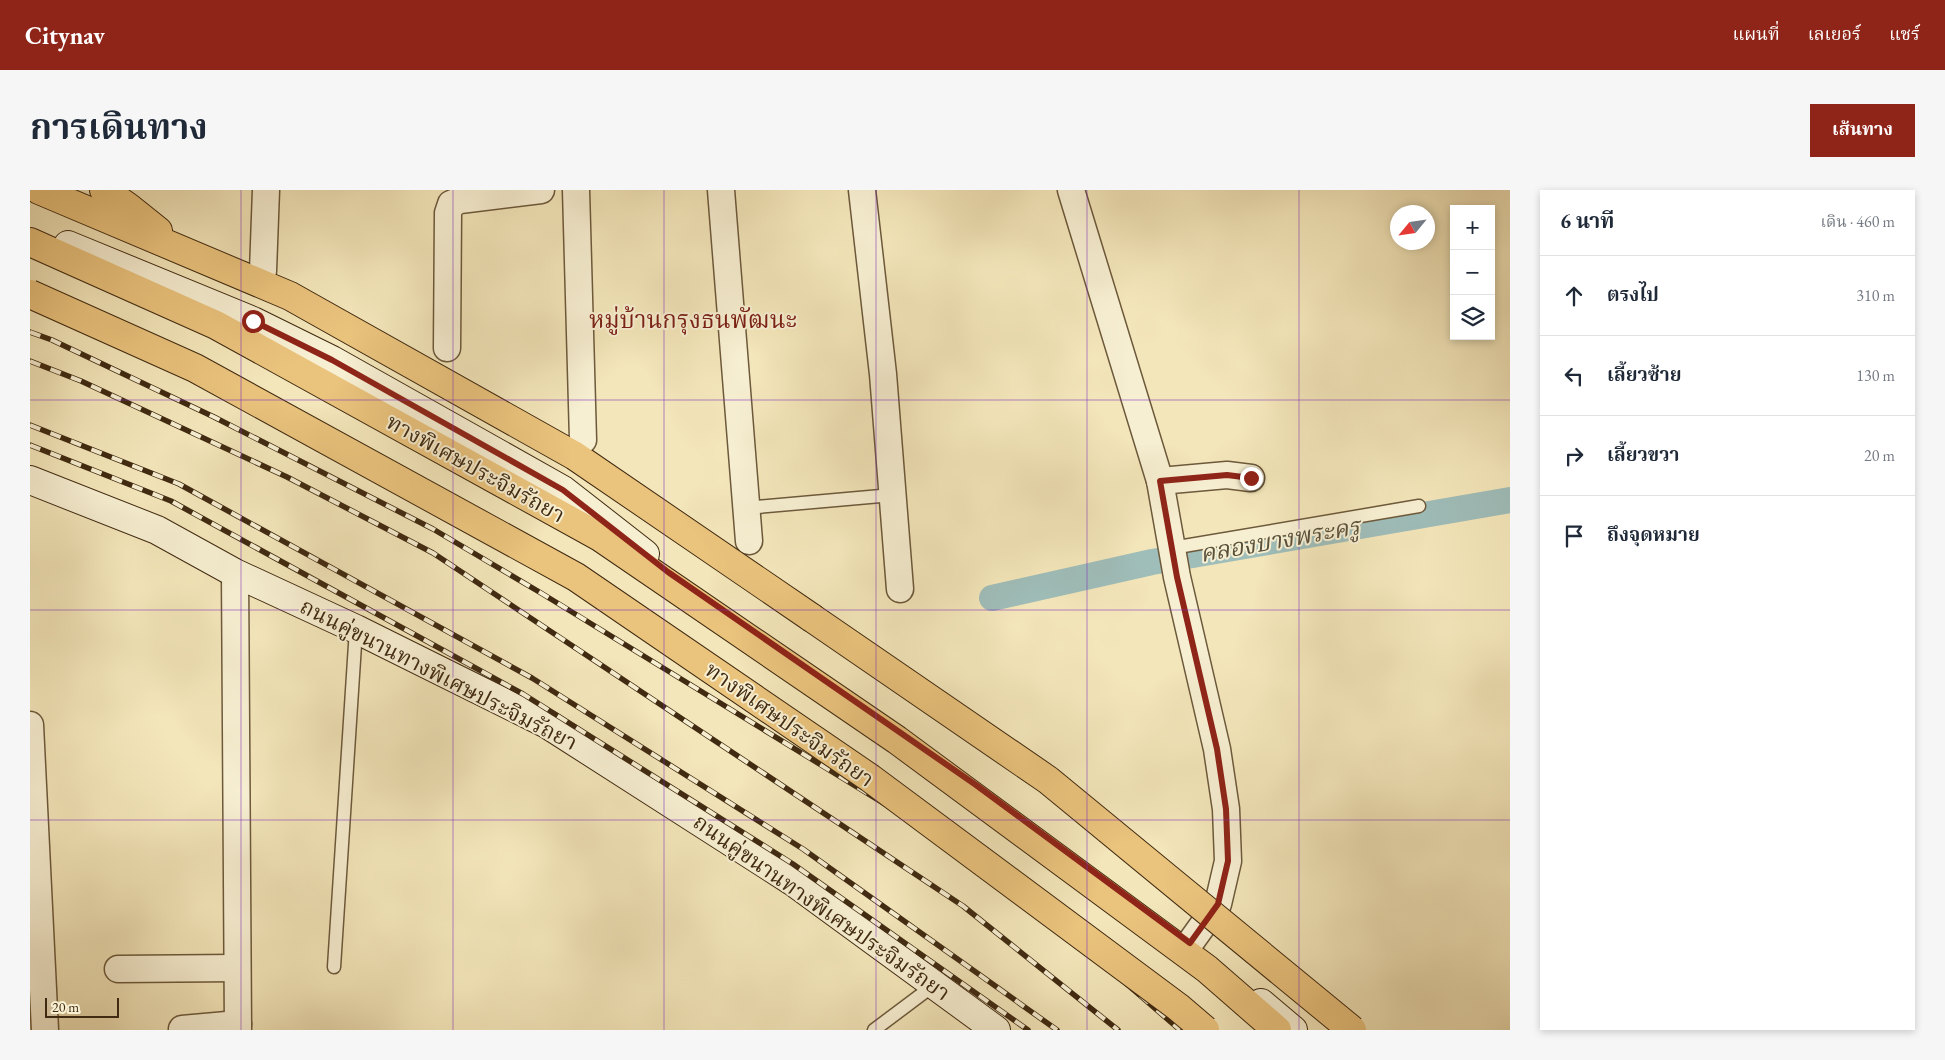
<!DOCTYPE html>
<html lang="th">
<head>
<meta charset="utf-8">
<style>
	:root { --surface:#fff; --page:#f6f6f7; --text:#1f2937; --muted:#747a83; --line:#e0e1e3; --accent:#8f2418 }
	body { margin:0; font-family:"EB Garamond","Noto Serif Thai",serif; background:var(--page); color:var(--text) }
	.controls { position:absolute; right:15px; top:15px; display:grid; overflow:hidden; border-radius:0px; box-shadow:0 2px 8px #0003 }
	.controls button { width:45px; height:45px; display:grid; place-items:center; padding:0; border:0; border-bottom:1px solid var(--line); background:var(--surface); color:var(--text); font:25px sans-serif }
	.compass { position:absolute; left:1360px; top:15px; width:45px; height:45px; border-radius:50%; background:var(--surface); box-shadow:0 2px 8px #0003; rotate:241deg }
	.scale { position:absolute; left:15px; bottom:12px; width:74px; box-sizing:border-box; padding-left:5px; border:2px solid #402a11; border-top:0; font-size:14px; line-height:18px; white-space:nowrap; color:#402a11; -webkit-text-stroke:4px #f7efd2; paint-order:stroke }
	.stop { position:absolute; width:15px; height:15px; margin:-11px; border:4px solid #8f2418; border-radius:50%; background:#fff }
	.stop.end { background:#8f2418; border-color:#fff; box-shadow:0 1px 5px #0008 }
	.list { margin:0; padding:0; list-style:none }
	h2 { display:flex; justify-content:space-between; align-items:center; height:65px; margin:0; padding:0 20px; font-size:21px }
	h2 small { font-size:16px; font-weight:400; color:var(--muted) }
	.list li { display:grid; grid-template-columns:32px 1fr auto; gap:15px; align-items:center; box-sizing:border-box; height:80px; padding:0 20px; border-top:1px solid var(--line) }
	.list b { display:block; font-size:19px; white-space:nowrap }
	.list em { font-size:16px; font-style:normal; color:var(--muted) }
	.icon { flex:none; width:28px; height:28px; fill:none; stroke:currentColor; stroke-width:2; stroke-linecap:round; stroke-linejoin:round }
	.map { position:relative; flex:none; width:1480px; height:840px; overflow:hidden; border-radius:0px }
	header { display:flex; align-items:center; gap:30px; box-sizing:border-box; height:70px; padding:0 25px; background:var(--accent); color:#fff }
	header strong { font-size:24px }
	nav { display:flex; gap:28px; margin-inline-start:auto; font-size:18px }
	.intro { display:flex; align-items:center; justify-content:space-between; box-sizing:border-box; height:120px; padding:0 30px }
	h1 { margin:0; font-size:35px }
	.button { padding:12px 22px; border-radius:0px; background:var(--accent); color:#fff; font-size:18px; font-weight:700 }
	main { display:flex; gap:30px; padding:0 30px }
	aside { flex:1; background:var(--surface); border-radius:0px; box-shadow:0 2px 8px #0003 }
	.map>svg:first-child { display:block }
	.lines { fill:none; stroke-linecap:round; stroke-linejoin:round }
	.canal { stroke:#9fbdb9; stroke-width:26 }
	.service-casing { stroke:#6d593b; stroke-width:15 }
	.minor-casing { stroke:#6d593b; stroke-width:29 }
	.secondary-casing { stroke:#402a11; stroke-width:30 }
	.motorway-casing { stroke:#402a11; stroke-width:30 }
	.service { stroke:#f7efd2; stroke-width:12 }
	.minor { stroke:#f7efd2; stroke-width:26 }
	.secondary { stroke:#f7efd2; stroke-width:28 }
	.motorway { stroke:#eac37d; stroke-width:28 }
	.rail-casing { stroke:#402a11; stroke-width:5.5 }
	.rail { stroke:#f7efd2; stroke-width:4; stroke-dasharray:11; stroke-linecap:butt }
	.motorway-bridge-casing { stroke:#402a11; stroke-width:30; stroke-linecap:butt }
	.motorway-bridge { stroke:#eac37d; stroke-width:28 }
	.route { stroke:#8f2418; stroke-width:6 }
	.grid { fill:none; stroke:#7b2cbf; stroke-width:1; stroke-opacity:0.55 }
	.labels { text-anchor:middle; stroke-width:4; stroke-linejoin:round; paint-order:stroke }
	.street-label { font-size:22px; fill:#402a11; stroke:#f7efd2 }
	.neighbourhood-label { font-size:24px; fill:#7a1f14; stroke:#f7efd2 }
	.water-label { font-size:24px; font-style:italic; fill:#584f3b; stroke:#f7efd2 }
</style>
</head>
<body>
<header>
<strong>Citynav</strong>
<nav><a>แผนที่</a><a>เลเยอร์</a><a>แชร์</a></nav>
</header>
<div class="intro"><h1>การเดินทาง</h1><a class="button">เส้นทาง</a></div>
<main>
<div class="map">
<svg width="1480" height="840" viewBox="0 0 1480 840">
	<rect width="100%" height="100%" fill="#f3e6ba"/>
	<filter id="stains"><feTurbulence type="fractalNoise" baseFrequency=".004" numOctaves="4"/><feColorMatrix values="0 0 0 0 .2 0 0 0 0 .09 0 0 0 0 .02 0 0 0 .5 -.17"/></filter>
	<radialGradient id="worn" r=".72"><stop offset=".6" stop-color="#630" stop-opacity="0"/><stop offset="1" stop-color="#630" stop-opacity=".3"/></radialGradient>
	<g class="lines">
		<path class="canal" d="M 962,408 L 1122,372 L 1480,310"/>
		<defs>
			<g id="service">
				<path d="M 716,318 L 862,305"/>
				<path d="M 1142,358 L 1389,316"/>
				<path d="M 304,777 L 326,439"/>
				<path d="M 844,840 L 904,795"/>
			</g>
			<g id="minor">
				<path d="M 546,0 L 553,250"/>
				<path d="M 691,0 L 719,351"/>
				<path d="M 832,0 L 853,184 L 870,399"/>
				<path d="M 1041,0 L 1130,291 L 1147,387 L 1187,559 L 1196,619 L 1198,671 L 1188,714 L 1160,753"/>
				<path d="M 233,81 L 236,0"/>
				<path d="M 417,158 L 418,23 L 421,14 L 430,10 L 511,0"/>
				<path d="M 1130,291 L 1197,285 L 1221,288"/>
				<path d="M 205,383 L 208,840"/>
				<path d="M 0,535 L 15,840"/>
				<path d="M 88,779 L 207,778"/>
				<path d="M 152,839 L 208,834"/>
			</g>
			<g id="secondary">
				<path d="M 38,55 L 223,131 L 302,170 L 533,300 L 615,364"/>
				<path d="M 0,290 L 127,340 L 205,383 L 326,439 L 517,534 L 762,691 L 966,840"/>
				<path d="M 1231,813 L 1263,840"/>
			</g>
			<g id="motorway">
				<path d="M 9,0 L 260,106 L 545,266 L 782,428"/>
				<path d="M 74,0 L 98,17 L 128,41"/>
				<path d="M 0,52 L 186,135 L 570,347 L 867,550 L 1177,779 L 1247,840"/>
			</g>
		</defs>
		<use href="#service" class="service-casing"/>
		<use href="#minor" class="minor-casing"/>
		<use href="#secondary" class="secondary-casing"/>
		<use href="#motorway" class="motorway-casing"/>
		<use href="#service" class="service"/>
		<use href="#minor" class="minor"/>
		<use href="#secondary" class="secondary"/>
		<use href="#motorway" class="motorway"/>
		<defs>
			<g id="rail">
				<path d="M 0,142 L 22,150 L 184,227 L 403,339 L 511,403 L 972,686 L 1150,840"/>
				<path d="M 0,171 L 51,191 L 257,287 L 403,363 L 933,716 L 1088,840"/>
				<path d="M 0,235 L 149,294 L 502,488 L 773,659 L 1027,840"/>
				<path d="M 0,255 L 141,311 L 493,504 L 763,674 L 998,840"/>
			</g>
		</defs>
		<use href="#rail" class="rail-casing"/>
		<use href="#rail" class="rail"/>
		<defs>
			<g id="motorway-bridge">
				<path d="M 0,104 L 165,178 L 546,387 L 840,588 L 1148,817 L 1175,840"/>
				<path d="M 782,428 L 1018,590 L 1322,840"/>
			</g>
		</defs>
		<use href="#motorway-bridge" class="motorway-bridge-casing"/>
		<use href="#motorway-bridge" class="motorway-bridge"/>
	</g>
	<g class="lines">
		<path class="route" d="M 223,131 L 302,170 L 533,300 L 638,382 L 946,595 L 1160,753 L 1188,714 L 1198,671 L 1196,619 L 1187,559 L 1147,387 L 1130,291 L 1197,285 L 1221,288"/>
	</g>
	<path class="grid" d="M 211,0 L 211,840M 423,0 L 423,840M 634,0 L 634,840M 846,0 L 846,840M 1057,0 L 1057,840M 1269,0 L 1269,840M 0,210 L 1480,210M 0,420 L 1480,420M 0,630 L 1480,630"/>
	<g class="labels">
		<g class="street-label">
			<text transform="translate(446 278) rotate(29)" y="8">ทางพิเศษประจิมรัถยา</text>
			<text transform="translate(409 484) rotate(27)" y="8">ถนนคู่ขนานทางพิเศษประจิมรัถยา</text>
			<text transform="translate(760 534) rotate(35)" y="8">ทางพิเศษประจิมรัถยา</text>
			<text transform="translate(792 717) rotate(35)" y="8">ถนนคู่ขนานทางพิเศษประจิมรัถยา</text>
		</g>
		<g class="neighbourhood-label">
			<text x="663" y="138">หมู่บ้านกรุงธนพัฒนะ</text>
		</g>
		<g class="water-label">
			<text transform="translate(1250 350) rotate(-10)" y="8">คลองบางพระครู</text>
		</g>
	</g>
	<rect width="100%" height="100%" filter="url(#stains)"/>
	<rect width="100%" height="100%" fill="url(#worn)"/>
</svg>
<div class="controls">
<button>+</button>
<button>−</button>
<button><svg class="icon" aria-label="layers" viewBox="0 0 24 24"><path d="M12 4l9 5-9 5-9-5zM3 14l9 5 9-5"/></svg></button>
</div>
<svg class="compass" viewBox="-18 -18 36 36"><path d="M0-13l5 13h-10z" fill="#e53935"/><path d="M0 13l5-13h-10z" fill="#747a83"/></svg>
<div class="scale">20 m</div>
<div class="stop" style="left:223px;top:131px"></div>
<div class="stop end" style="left:1221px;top:288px"></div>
</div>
<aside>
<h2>6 นาที<small>เดิน · 460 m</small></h2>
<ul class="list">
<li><svg class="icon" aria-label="ahead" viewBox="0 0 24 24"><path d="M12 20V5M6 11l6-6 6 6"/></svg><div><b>ตรงไป</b></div><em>310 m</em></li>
<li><svg class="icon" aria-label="left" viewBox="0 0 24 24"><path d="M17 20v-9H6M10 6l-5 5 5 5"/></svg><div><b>เลี้ยวซ้าย</b></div><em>130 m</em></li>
<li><svg class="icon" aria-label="right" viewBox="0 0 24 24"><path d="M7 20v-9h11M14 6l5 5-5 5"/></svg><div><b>เลี้ยวขวา</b></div><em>20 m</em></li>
<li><svg class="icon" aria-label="arrive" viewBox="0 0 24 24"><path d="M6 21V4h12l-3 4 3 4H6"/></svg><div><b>ถึงจุดหมาย</b></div></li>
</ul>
</aside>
</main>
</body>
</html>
